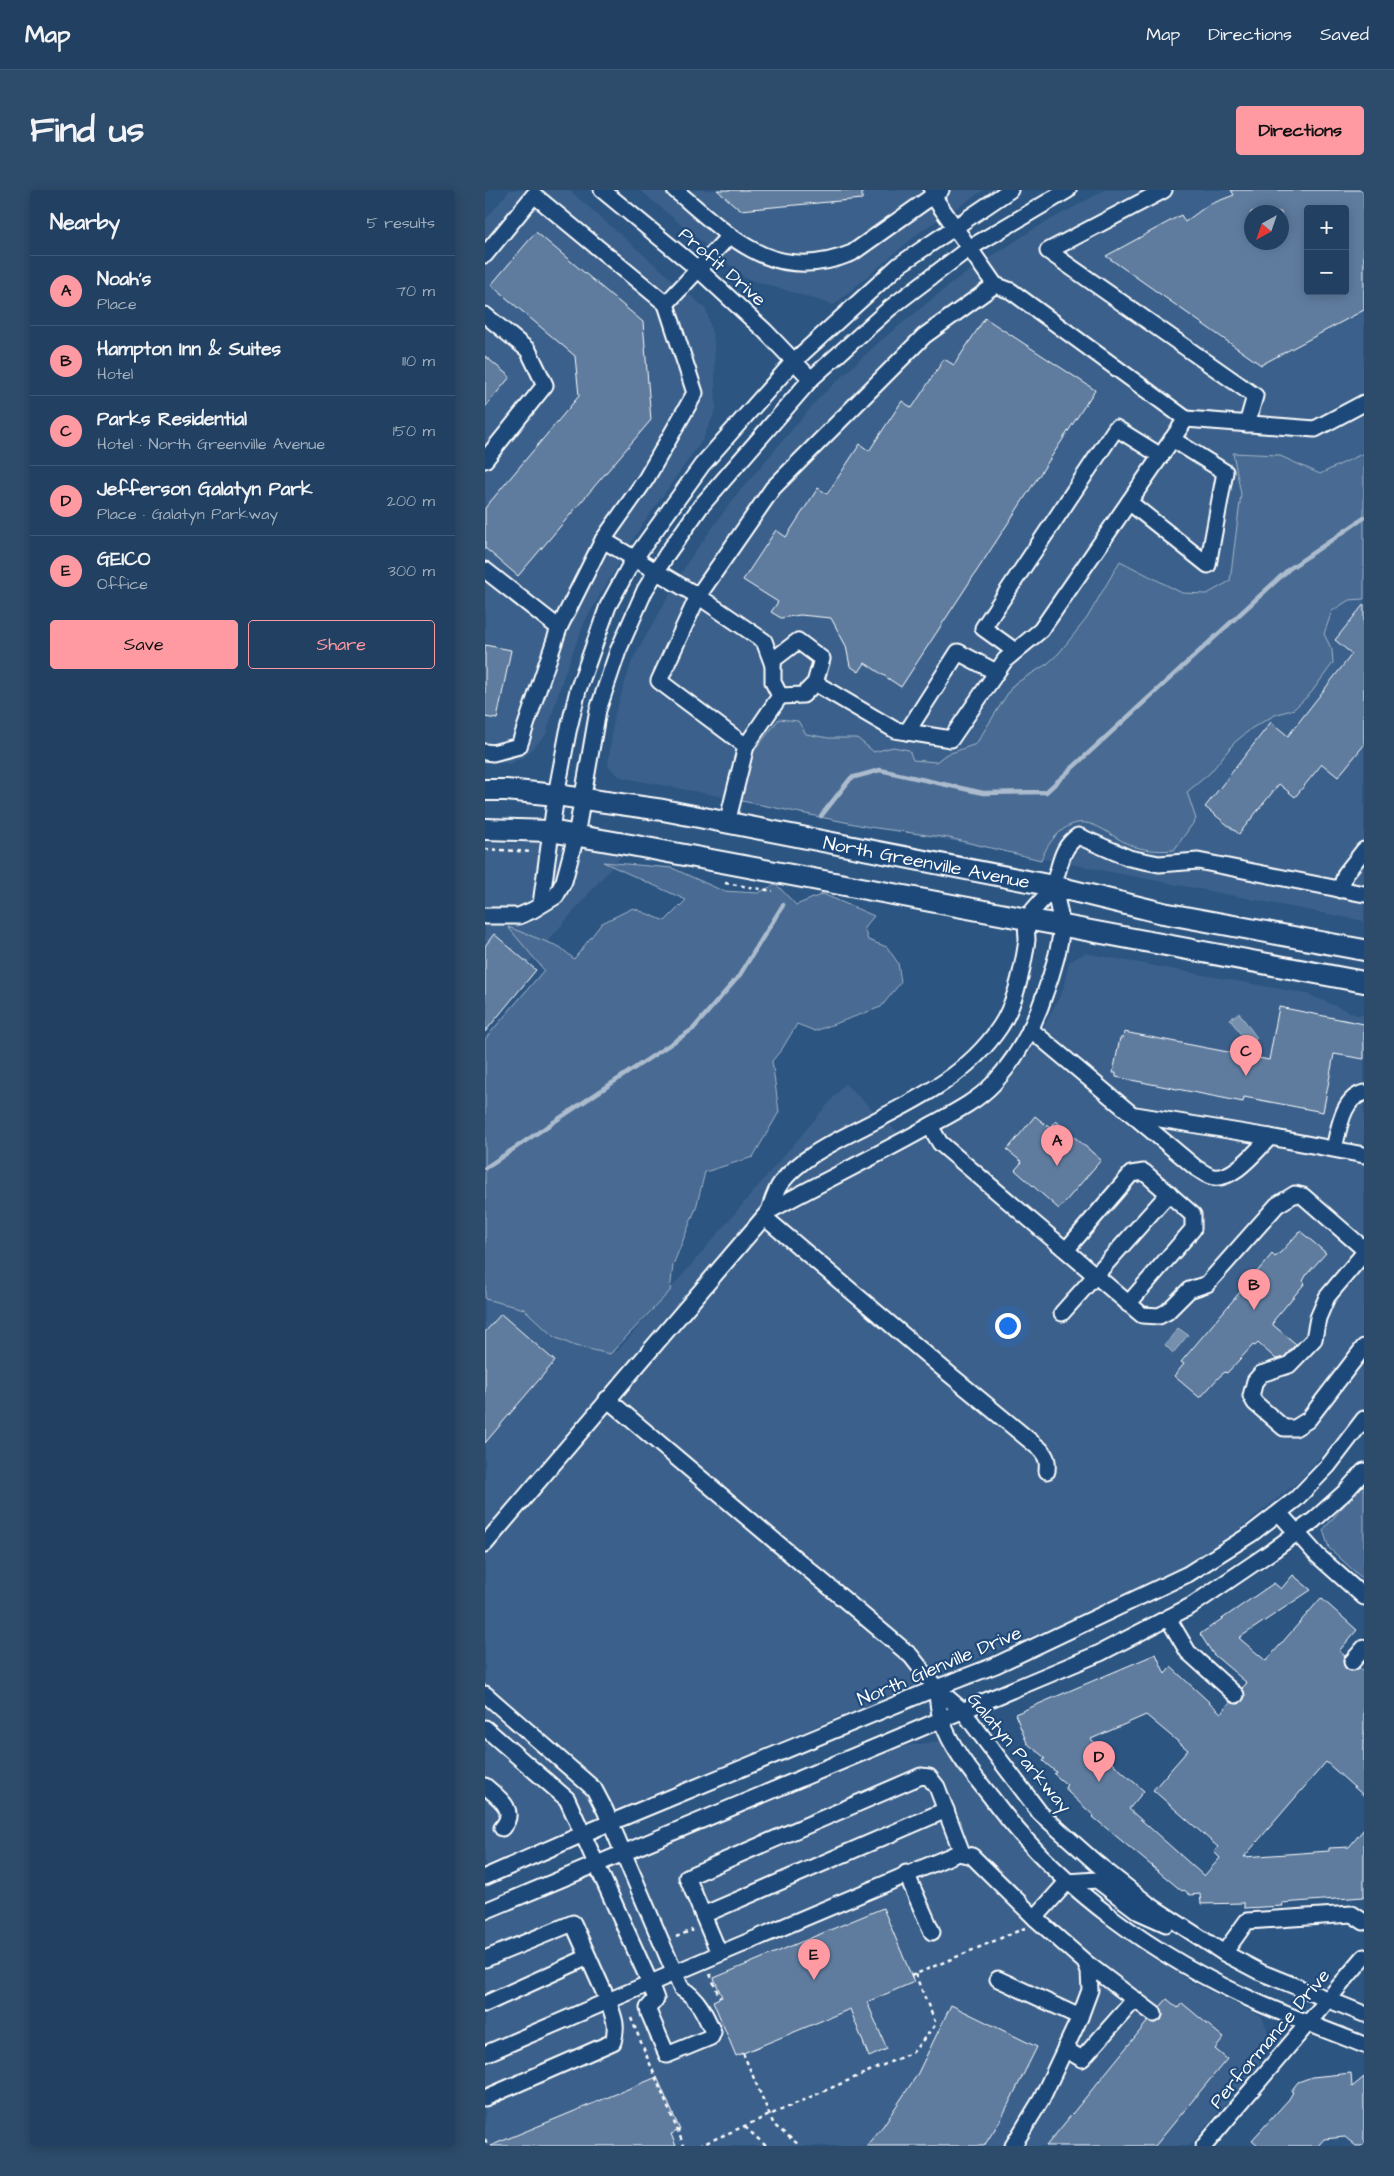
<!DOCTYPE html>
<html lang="en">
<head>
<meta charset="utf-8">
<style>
	:root { --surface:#214062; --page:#2d4b6b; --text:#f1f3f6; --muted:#a2afbe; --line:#3e5977; --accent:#ff9aa2 }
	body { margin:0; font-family:"Architects Daughter",sans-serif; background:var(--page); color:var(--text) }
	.controls { position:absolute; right:15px; top:15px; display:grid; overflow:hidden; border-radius:5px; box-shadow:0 2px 12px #0003 }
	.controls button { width:45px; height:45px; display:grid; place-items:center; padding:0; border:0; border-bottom:1px solid var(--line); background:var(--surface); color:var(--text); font:25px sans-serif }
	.compass { position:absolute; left:759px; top:15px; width:45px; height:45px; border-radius:50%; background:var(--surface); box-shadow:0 2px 12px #0003; rotate:220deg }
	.you { position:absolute; left:522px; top:1135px; width:18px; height:18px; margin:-12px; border:4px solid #fff; border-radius:50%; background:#1a73e8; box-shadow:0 0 0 8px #1a73e833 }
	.badge { display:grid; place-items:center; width:32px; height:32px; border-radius:50%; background:var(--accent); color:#111; font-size:16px; font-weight:700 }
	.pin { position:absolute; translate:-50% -41px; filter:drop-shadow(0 1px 2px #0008) }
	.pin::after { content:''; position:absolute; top:26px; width:18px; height:15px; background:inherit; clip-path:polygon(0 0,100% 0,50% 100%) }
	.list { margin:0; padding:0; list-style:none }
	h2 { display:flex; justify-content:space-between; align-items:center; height:65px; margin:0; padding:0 20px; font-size:21px }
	h2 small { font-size:16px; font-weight:400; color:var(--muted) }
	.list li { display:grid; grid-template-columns:32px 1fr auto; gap:15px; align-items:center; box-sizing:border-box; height:70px; padding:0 20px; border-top:1px solid var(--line) }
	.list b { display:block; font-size:19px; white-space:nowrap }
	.list p { margin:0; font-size:16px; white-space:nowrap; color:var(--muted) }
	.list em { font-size:16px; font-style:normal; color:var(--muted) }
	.actions { display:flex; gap:10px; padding:15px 20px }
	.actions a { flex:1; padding:11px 0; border:1px solid var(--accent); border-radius:5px; text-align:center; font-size:18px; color:var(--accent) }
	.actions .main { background:var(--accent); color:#111 }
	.map { position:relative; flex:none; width:879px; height:1956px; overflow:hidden; border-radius:5px }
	header { display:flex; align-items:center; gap:30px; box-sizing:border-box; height:70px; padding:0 25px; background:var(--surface); border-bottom:1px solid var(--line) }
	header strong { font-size:24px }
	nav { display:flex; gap:28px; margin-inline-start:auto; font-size:18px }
	.intro { display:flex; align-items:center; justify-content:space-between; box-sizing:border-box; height:120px; padding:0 30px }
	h1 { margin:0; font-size:35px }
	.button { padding:12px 22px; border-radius:5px; background:var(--accent); color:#111; font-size:18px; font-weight:700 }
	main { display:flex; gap:30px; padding:0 30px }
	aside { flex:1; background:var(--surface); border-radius:5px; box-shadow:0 2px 12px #0003 }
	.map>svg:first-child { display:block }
	.built { fill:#3b618b; fill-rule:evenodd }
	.green { fill:#486b92; stroke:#a4b5c8 }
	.water { fill:#748fad; stroke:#acbcce }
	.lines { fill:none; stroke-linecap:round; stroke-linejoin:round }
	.stream { stroke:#acbcce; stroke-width:4.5 }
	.building { fill:#5e7c9f; stroke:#fff; fill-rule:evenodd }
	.minor-casing { stroke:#fff; stroke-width:19 }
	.major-casing { stroke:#fff; stroke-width:24 }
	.path { stroke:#fff; stroke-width:2.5; stroke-dasharray:4 4; stroke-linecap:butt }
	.minor { stroke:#1f4a7a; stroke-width:15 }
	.major { stroke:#1f4a7a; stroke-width:20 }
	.labels { text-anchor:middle; stroke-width:4.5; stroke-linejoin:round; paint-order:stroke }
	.street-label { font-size:19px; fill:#fff; stroke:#1f4a7a }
</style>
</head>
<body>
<header>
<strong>Map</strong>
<nav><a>Map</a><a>Directions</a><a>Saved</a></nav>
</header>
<div class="intro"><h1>Find us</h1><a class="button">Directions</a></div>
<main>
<aside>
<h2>Nearby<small>5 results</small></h2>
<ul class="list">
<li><span class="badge">A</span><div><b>Noah's</b><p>Place</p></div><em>70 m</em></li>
<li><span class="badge">B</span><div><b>Hampton Inn &amp; Suites</b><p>Hotel</p></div><em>110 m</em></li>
<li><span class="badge">C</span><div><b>Parks Residential</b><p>Hotel · North Greenville Avenue</p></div><em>150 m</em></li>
<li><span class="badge">D</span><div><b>Jefferson Galatyn Park</b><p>Place · Galatyn Parkway</p></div><em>200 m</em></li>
<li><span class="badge">E</span><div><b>GEICO</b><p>Office</p></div><em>300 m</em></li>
</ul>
<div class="actions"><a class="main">Save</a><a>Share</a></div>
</aside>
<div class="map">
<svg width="879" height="1956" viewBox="0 0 879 1956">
	<rect width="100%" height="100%" fill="#2c5582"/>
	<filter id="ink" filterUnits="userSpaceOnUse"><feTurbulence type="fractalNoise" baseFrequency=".02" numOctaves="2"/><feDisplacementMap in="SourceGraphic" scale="10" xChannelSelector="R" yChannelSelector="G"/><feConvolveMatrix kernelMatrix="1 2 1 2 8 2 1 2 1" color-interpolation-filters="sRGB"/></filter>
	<g filter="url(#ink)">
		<g class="built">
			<path d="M 25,0 L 84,0 L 221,119 L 229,151 L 231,219 L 218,249 L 155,338 L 100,431 L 79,485 L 61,545 L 39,567 L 24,574 L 0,568 L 0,30 Z"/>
			<path d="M 155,0 L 499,0 L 436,41 L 349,115 L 260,88 Z"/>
			<path d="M 620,0 L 879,0 L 879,731 L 135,587 L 123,576 L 129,527 L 147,471 L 204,370 L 249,308 L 334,208 L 394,152 L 472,89 L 549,39 ZM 823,19 L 860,19 L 860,101 L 823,101 ZM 766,22 L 796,22 L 796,52 L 766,52 Z"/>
			<path d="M 0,653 L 52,653 L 138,664 L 0,824 Z"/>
			<path d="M 600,763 L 822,804 L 872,825 L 879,825 L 879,1218 L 815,1290 L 727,1361 L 628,1412 L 0,1675 L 0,1099 L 22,1081 L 132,1162 L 360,894 L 421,950 L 464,932 L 502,910 L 545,863 L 578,800 L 584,772 Z"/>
			<path d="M 455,1551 L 480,1587 L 540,1662 L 618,1734 L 706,1792 L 777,1827 L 783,1842 L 781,1860 L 773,1876 L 704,1956 L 0,1956 L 0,1732 L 419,1556 Z"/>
		</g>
		<g class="green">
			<path d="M 748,263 L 793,265 L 835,284 L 879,263 L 879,409 L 864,410 L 847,421 L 839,444 L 847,460 L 848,473 L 826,503 L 809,519 L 790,525 L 767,538 L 749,553 L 725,583 L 702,602 L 711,629 L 689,660 C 677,661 664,661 651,657 C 624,649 603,617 575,642 C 565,651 561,658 556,670 L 464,648 L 384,637 L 257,611 L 253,598 L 266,565 L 294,529 L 313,531 L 321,544 L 343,548 L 372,548 L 389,562 L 408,557 L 424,560 L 428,570 L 451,572 L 460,565 L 491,554 L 528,495 L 562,474 L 574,463 L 602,428 L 635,371 L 697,403 L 722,404 L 745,391 L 756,304 Z"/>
			<path d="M 118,672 L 187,678 L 238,701 L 273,703 L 291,694 L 311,715 L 338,704 L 389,726 L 379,738 L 383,750 L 402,757 L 413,773 L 416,792 L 396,817 L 330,841 L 312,834 L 297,859 L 287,871 L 294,922 L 268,967 L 220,982 L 211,1018 L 188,1075 L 185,1101 L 125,1164 L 90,1156 L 69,1147 L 39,1119 L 0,1109 L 0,849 L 59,780 L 23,737 L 75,757 L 89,769 L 117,733 L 148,718 L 180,731 L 201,710 Z"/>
			<path d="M 879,1292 L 879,1390 L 844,1358 L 838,1340 Z"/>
		</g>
		<g class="water">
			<path d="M 754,823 L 772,848 L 763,855 L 745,829 Z"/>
			<path d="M 693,1138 L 703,1145 L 688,1163 L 680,1155 Z"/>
		</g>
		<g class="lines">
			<g class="stream">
				<path d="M 336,626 L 366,588 L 395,580 L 498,603 L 561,602 L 804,379 L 879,328"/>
				<path d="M 0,978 L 208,839 L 254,786 L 298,715"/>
			</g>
		</g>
		<g class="building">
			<path d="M 232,0 L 377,0 L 377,9 L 255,20 Z"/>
			<path d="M 746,0 L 879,0 L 879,120 L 776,175 L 621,66 L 696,25 L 700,32 L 723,15 L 749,5 ZM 823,19 L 860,19 L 860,101 L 823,101 ZM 766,22 L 796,22 L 796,52 L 766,52 Z"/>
			<path d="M 51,42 L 158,132 L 166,230 L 33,386 L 0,358 L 0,318 L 94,206 L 90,166 L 6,95 Z"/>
			<path d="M 500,128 L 610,200 L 416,497 L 380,473 L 374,482 L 365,476 L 361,456 L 346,428 L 315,425 L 296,428 L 286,422 L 293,412 L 258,390 L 291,340 L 301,347 L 333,298 L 342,304 L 375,254 L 384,261 L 417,211 L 427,218 L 459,169 L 469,175 Z"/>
			<path d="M 0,166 L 25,187 L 0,217 Z"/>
			<path d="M 879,414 L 879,555 L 853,587 L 837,574 L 810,607 L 794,594 L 754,644 L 720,617 L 786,532 L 803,546 L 867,464 L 850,450 Z"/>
			<path d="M 0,455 L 26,460 L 12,529 L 0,527 Z"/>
			<path d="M 9,744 L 51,780 L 0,842 L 0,756 Z"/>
			<path d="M 794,817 L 879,834 L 879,869 L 849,864 L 838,922 L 759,907 L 758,912 L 631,887 L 631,883 L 628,883 L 635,848 L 638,848 L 639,842 L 784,870 Z"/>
			<path d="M 550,926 L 565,938 L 571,931 L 616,970 L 574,1019 L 530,980 L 537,972 L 522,960 Z"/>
			<path d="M 815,1041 L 841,1063 L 822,1084 L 818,1091 L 820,1093 L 789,1130 L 788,1135 L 811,1154 L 799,1167 L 791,1169 L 773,1153 L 770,1156 L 768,1155 L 742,1183 L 740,1182 L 734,1187 L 715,1208 L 689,1186 L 699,1174 L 696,1172 L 787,1064 L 790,1067 L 796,1062 Z"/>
			<path d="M 16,1124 L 70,1171 L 0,1253 L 0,1142 Z"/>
			<path d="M 808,1385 L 826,1400 L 754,1448 L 781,1471 L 836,1408 L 872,1440 L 854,1461 L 860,1466 L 858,1471 L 861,1479 L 866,1481 L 874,1478 L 879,1482 L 879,1606 L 841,1572 L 759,1667 L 844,1661 L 844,1658 L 864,1657 L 879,1639 L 879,1707 L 797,1713 L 798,1716 L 759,1718 L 759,1713 L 716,1714 L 715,1704 L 705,1705 L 699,1700 L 697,1701 L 608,1627 L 609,1626 L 584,1603 L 580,1597 L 582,1595 L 569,1584 L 571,1582 L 558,1571 L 560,1568 L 542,1553 L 530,1524 L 671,1464 L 680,1484 L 686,1477 L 736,1523 L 745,1512 L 754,1514 L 760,1507 L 757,1498 L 762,1493 L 728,1464 L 715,1444 L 789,1393 L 796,1399 ZM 661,1525 L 703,1560 L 668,1600 L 733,1657 L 729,1662 L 735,1668 L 719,1686 L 644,1619 L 659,1601 L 623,1569 L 625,1567 L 606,1549 Z"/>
			<path d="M 398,1718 L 429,1792 L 382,1812 L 402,1859 L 384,1867 L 365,1819 L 251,1866 L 228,1811 L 237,1807 L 229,1788 Z"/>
			<path d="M 682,1809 L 693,1818 L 697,1813 L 739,1848 L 730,1859 L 742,1869 L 670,1956 L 561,1956 L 663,1831 L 668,1833 L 676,1830 L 678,1825 L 675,1817 Z"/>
			<path d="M 466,1815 L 552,1857 L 515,1931 L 499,1956 L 381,1956 L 398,1936 L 432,1885 Z"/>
			<path d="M 866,1883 L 867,1897 L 879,1887 L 879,1956 L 871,1956 L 860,1947 L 839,1949 L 833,1956 L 774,1956 L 767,1950 L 804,1909 L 808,1902 L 806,1901 L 813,1892 L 827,1887 Z"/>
			<path d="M 172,1887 L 195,1940 L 186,1944 L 191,1956 L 5,1956 Z"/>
		</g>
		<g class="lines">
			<defs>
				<g id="minor">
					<path d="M 117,0 L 214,80 L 280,141 L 326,189"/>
					<path d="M 190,0 C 246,47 288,95 367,63 L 456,0"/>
					<path d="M 447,0 L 448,6 L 510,95"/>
					<path d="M 679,0 L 563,61 L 770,206 L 762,234"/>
					<path d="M 0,65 L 49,5 L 181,114 L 244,46"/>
					<path d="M 0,125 L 43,160 L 60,195 L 0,270"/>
					<path d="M 701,229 L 830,239 L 879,213"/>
					<path d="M 644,312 L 723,375 L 740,282 L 687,249"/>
					<path d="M 118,350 L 213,406 L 279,451 L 288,475"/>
					<path d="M 0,380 L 74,438"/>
					<path d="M 313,451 L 337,469 L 330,493 L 318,505 L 295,506 L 288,492 L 288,470 Z"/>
					<path d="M 530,461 L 498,438 L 631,238 L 676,266"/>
					<path d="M 422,542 L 473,462 L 511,482"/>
					<path d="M 261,556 L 174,491 L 213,406 L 288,298 L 439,146 L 510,95 L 526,101 L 701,229 L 556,440 L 520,470 L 466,549 L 410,540 L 330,493"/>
					<path d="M 0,562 L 8,563 L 34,556 L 74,438 L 118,350 L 161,289 L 210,203 L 181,114"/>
					<path d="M 242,633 L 261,556 L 295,506"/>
					<path d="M 855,700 L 861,683 L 879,660"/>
					<path d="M 56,714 L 71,605 L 83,542 L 93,500 L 123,416 L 147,372 L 217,275 L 309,171 L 414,75 L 525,0"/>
					<path d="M 0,726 L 34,726 L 48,720 L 71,706 L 79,691 L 91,646 L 113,520 L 133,461 L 160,400 L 182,364 L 216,316 L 326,189 L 405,118 L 483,59 L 583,0"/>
					<path d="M 545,839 L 711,978 C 715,980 720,984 725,986 C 746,994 772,960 785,947 L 879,965"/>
					<path d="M 651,925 L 785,947"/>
					<path d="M 445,936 L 455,953 L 657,1125 L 674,1126 L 682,1122 L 704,1100 L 722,1094 L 792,1015 L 810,1004 L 818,1006 L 879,1059"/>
					<path d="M 849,958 C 854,940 857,908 879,903"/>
					<path d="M 284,1021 C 338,991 394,965 448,934 C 468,923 492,911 508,894 C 532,868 549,837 560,803 C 566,787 578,749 576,733 C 575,721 571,708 568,696"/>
					<path d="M 279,1027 L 463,1183 L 555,1259 C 562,1267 563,1271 562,1281"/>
					<path d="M 581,1060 L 646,984 L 659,982 L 708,1025 L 708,1039 L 643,1114"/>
					<path d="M 879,1063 L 842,1107 L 833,1128 L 829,1149 L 804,1175 L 776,1184 L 770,1191 L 766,1206 L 770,1213 L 799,1238 L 810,1238 L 823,1230 L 879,1157"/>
					<path d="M 577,1123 L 684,1003"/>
					<path d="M 122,1209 L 426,1466 L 451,1498 L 478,1521 L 555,1623 L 611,1673 L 663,1714 L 739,1763 L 775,1782 L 879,1824"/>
					<path d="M 794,1323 L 832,1365 L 879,1407"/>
					<path d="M 0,1354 L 284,1021 C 287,1012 290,1001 296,993 C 316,967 351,951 380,936 C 431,910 482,886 515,837 C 531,813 538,778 542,750 C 542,743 540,734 543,728 C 549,716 563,707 568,695 C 576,676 575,658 593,646 L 644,668 L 674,674 L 713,671 L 879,704"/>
					<path d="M 683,1428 L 703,1462 L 751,1505"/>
					<path d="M 867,1472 L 879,1458"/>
					<path d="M 451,1498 C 453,1509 453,1521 457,1531 C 467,1560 488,1584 506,1607 C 574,1699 670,1767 774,1813 C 808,1828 844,1841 879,1855"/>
					<path d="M 0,1504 L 109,1599 L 120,1620 L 196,1798 C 213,1808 220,1824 228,1842 L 226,1847 L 182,1865 L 164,1823 L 163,1818 L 171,1809 L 165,1793 L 82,1609 L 0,1538"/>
					<path d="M 0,1596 C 14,1608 33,1620 17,1638"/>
					<path d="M 421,1683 L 447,1742"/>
					<path d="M 0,1687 L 98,1644 L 451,1498 L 511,1475 L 703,1384 L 766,1344 L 811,1309 L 843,1276 L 879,1229"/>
					<path d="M 0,1721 L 615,1463 L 706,1416 L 787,1361 L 829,1330 L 860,1302 L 879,1281"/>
					<path d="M 218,1725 L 461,1620"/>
					<path d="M 234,1763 L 202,1687 L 436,1586 L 444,1587 L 452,1597 L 477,1663"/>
					<path d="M 739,1763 L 762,1731 L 867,1724 L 879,1732"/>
					<path d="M 0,1769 L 88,1733 L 123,1811 L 0,1864"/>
					<path d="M 600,1772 L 669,1824"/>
					<path d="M 513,1789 L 595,1827"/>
					<path d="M 0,1814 L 103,1767"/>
					<path d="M 580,1859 L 597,1869 L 650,1809"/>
					<path d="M 0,1908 L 128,1852 C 133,1835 129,1828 123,1811 L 473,1663 L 487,1666 L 550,1728"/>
					<path d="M 528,1956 L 556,1910 L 595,1827 L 605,1800 L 604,1782 L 600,1772 L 550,1728 L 582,1692 L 612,1690 L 654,1722 L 681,1734"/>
					<path d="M 719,1956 L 879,1767"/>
				</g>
				<g id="major">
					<path id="s1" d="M 0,600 L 21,600 L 71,605 L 178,620 L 568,696 L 678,723 L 879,760"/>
					<path d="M 0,639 L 65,641 L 146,655 L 879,792"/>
				</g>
			</defs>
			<use href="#minor" class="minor-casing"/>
			<use href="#major" class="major-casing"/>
			<g class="path">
				<path d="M 0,659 L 48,662"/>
				<path d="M 240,693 L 288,701"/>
				<path d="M 191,1747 L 207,1740 L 207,1742"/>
				<path d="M 225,1784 L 235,1808"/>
				<path d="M 426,1786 L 540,1738"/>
				<path d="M 146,1828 L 199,1956"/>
				<path d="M 258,1863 L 289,1935 L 313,1954 L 311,1956"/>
				<path d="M 260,1937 L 281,1956"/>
				<path d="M 0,1949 L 3,1956"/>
				<path d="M 214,1956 L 428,1862 L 451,1834 L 430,1784"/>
			</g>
			<use href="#minor" class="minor"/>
			<use href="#major" class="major"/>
		</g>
	</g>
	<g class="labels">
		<g class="street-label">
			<text transform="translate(238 76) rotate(41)" y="7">Profit Drive</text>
			<text dy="7" stroke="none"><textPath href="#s1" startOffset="448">North Greenville Avenue</textPath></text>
			<text transform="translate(454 1475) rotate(-23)" y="7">North Glenville Drive</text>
			<text transform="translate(535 1562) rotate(50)" y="7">Galatyn Parkway</text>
			<text transform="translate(784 1848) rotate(-50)" y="7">Performance Drive</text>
		</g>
	</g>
</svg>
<div class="controls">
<button>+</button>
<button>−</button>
</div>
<svg class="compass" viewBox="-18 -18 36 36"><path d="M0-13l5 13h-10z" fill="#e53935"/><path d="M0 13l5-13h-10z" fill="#a2afbe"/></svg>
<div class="you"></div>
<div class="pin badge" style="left:572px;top:976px">A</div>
<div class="pin badge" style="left:769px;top:1120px">B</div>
<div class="pin badge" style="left:761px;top:886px">C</div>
<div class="pin badge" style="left:614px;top:1592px">D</div>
<div class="pin badge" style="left:329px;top:1790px">E</div>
</div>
</main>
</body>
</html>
